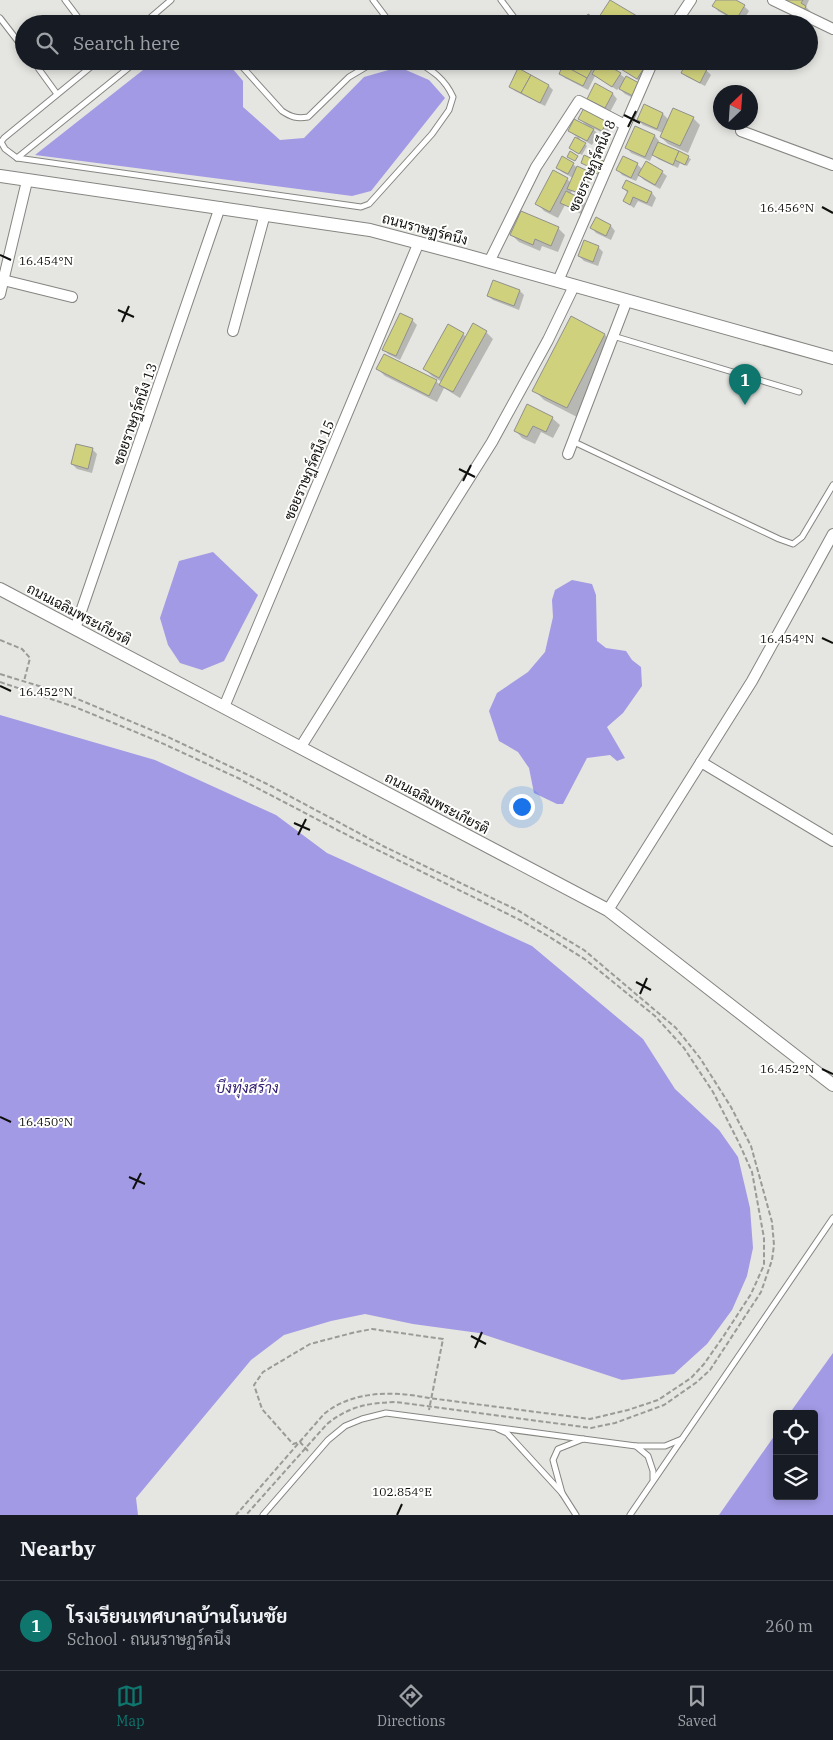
<!DOCTYPE html>
<html lang="en">
<head>
<meta charset="utf-8">
<style>
	:root { --surface:#171b24; --page:#242831; --text:#f1f3f6; --muted:#9ea1a6; --line:#363941; --accent:#0f766e }
	body { margin:0; font-family:"IBM Plex Serif",Sarabun,serif; background:var(--page); color:var(--text) }
	.controls { position:absolute; right:15px; bottom:15px; display:grid; overflow:hidden; border-radius:5px; box-shadow:0 2px 8px #0003 }
	.controls button { width:45px; height:45px; display:grid; place-items:center; padding:0; border:0; border-bottom:1px solid var(--line); background:var(--surface); color:var(--text); font:25px sans-serif }
	.compass { position:absolute; left:713px; top:85px; width:45px; height:45px; border-radius:50%; background:var(--surface); box-shadow:0 2px 8px #0003; rotate:25deg }
	.you { position:absolute; left:521px; top:806px; width:18px; height:18px; margin:-12px; border:4px solid #fff; border-radius:50%; background:#1a73e8; box-shadow:0 0 0 8px #1a73e833 }
	.badge { display:grid; place-items:center; width:32px; height:32px; border-radius:50%; background:var(--accent); color:#fff; font-size:16px; font-weight:700 }
	.pin { position:absolute; translate:-50% -41px; filter:drop-shadow(0 1px 2px #0008) }
	.pin::after { content:''; position:absolute; top:26px; width:18px; height:15px; background:inherit; clip-path:polygon(0 0,100% 0,50% 100%) }
	.list { margin:0; padding:0; list-style:none }
	h2 { display:flex; justify-content:space-between; align-items:center; height:65px; margin:0; padding:0 20px; font-size:21px }
	h2 small { font-size:16px; font-weight:400; color:var(--muted) }
	.list li { display:grid; grid-template-columns:32px 1fr auto; gap:15px; align-items:center; box-sizing:border-box; height:90px; padding:0 20px; border-top:1px solid var(--line) }
	.list b { display:block; font-size:19px; white-space:nowrap }
	.list p { margin:0; font-size:16px; white-space:nowrap; color:var(--muted) }
	.list em { font-size:16px; font-style:normal; color:var(--muted) }
	.icon { flex:none; width:28px; height:28px; fill:none; stroke:currentColor; stroke-width:2; stroke-linecap:round; stroke-linejoin:round }
	.map { position:relative; flex:none; width:833px; height:1515px; overflow:hidden }
	.search { position:absolute; background:var(--surface); box-shadow:0 2px 8px #0003; left:15px; right:15px; top:15px; height:55px; display:flex; align-items:center; gap:12px; box-sizing:border-box; padding:0 18px; border-radius:28px; color:var(--muted); font-size:19px }
	.sheet { height:155px; background:var(--surface) }
	nav { display:flex; justify-content:space-around; align-items:center; box-sizing:border-box; height:70px; border-top:1px solid var(--line); background:var(--surface); font-size:14px; color:var(--muted) }
	nav a { display:grid; justify-items:center; gap:2px }
	nav .on { color:var(--accent) }
	.map>svg:first-child { display:block }
	.water { fill:#a29ae4 }
	.shadow { fill:#0003 }
	.building { fill:#d0d17d; stroke:#90918d }
	.lines { fill:none; stroke-linecap:round; stroke-linejoin:round }
	.service-casing { stroke:#858582; stroke-width:7 }
	.minor-casing { stroke:#858582; stroke-width:12 }
	.tertiary-casing { stroke:#858582; stroke-width:14 }
	.path { stroke:#9a9a97; stroke-width:2; stroke-dasharray:5 2.5; stroke-linecap:butt }
	.service { stroke:#fff; stroke-width:5 }
	.minor { stroke:#fff; stroke-width:10 }
	.tertiary { stroke:#fff; stroke-width:12 }
	.ticks { fill:none; stroke:#0f0f0d; stroke-width:2 }
	.labels { text-anchor:middle; stroke-width:4; stroke-linejoin:round; paint-order:stroke }
	.street-label { font-size:14px; fill:#0f0f0d; stroke:#fffffe }
	.water-label { font-size:15px; font-style:italic; fill:#351f74; stroke:#fffffe }
	.ticks-label { font-size:12px; text-anchor:middle; fill:#0f0f0d; stroke:#fffffe; stroke-width:4; stroke-linejoin:round; paint-order:stroke }
</style>
</head>
<body>
<div class="map">
<svg width="833" height="1515" viewBox="0 0 833 1515">
	<rect width="100%" height="100%" fill="#e5e5e1"/>
	<g class="water">
		<path d="M 181,61 L 226,61 L 243,81 L 243,107 L 280,140 L 304,138 L 364,77 L 399,67 L 429,80 L 445,98 L 371,191 L 352,196 L 35,155 L 143,70 L 176,66 Z"/>
		<path d="M 213,552 L 258,595 L 224,661 L 202,670 L 180,663 L 168,645 L 160,618 L 179,561 Z"/>
		<path d="M 572,580 L 592,584 L 596,595 L 597,641 L 606,648 L 626,651 L 632,660 L 641,667 L 642,686 L 623,713 L 607,727 L 625,758 L 617,761 L 610,755 L 587,758 L 563,804 L 557,804 L 534,793 L 529,768 L 518,752 L 499,741 L 489,711 L 497,693 L 528,672 L 545,652 L 553,617 L 552,600 L 555,590 Z"/>
		<path d="M 0,715 L 155,760 L 276,815 L 327,853 L 532,946 L 643,1039 L 675,1089 L 719,1130 L 738,1157 L 750,1208 L 753,1248 L 747,1276 L 732,1310 L 707,1344 L 674,1374 L 622,1380 L 479,1333 L 413,1324 L 365,1314 L 331,1321 L 284,1335 L 251,1360 L 136,1498 L 138,1515 L 0,1515 Z"/>
		<path d="M 833,1353 L 833,1515 L 719,1515 L 777,1432 L 777,1496 L 814,1496 L 814,1414 L 789,1414 Z"/>
	</g>
	<g class="shadow">
		<path d="M 717,0 L 734,0 L 744,6 L 749,11 L 741,24 L 718,11 L 714,6 Z"/>
		<path d="M 784,0 L 809,0 L 806,7 L 810,11 L 808,14 Z"/>
		<path d="M 556,61 L 592,61 L 599,67 L 620,74 L 626,79 L 637,100 L 625,94 L 619,88 L 617,90 L 595,76 L 588,90 L 565,78 L 560,73 L 564,67 Z"/>
		<path d="M 617,66 L 643,69 L 648,74 L 642,83 Z"/>
		<path d="M 706,70 L 711,75 L 705,86 L 687,77 L 682,73 Z"/>
		<path d="M 595,85 L 613,94 L 617,99 L 610,112 L 593,103 L 588,99 Z"/>
		<path d="M 549,86 L 553,90 L 545,106 L 515,91 L 510,87 Z"/>
		<path d="M 644,106 L 663,114 L 669,120 L 693,118 L 700,125 L 688,153 L 668,144 L 661,137 L 663,133 L 643,125 L 638,120 Z"/>
		<path d="M 585,108 L 613,124 L 607,135 L 591,127 L 598,134 L 592,145 L 580,138 L 579,140 L 587,146 L 582,155 L 571,148 L 577,137 L 569,131 L 587,126 L 580,119 Z"/>
		<path d="M 636,128 L 655,136 L 659,141 L 658,143 L 689,158 L 691,159 L 687,166 L 680,163 L 678,168 L 658,159 L 653,154 L 650,161 L 631,153 L 627,148 Z"/>
		<path d="M 624,158 L 637,164 L 643,170 L 662,172 L 667,176 L 660,189 L 644,180 L 639,175 L 636,181 L 622,175 L 618,170 Z"/>
		<path d="M 573,164 L 577,168 L 587,172 L 592,177 L 584,197 L 572,191 L 570,195 L 581,200 L 586,204 L 581,214 L 565,205 L 558,218 L 544,211 L 537,203 L 567,179 L 571,183 L 573,178 L 562,172 L 558,168 Z"/>
		<path d="M 626,181 L 652,193 L 656,198 L 652,207 L 638,201 L 634,208 L 624,201 L 628,193 L 623,188 Z"/>
		<path d="M 596,219 L 611,226 L 615,231 L 611,240 L 596,233 L 592,228 Z"/>
		<path d="M 558,228 L 565,235 L 558,252 L 542,246 L 540,251 L 519,242 L 512,235 Z"/>
		<path d="M 598,247 L 603,252 L 598,266 L 584,261 L 579,256 Z"/>
		<path d="M 520,291 L 524,295 L 519,310 L 493,300 L 488,296 Z"/>
		<path d="M 412,320 L 417,325 L 400,360 L 388,354 L 384,349 Z"/>
		<path d="M 449,326 L 467,337 L 486,332 L 493,339 L 460,398 L 444,388 L 437,402 L 385,376 L 378,369 L 436,381 L 440,385 L 442,382 L 432,376 L 425,369 Z"/>
		<path d="M 605,335 L 614,344 L 577,417 L 544,400 L 534,390 Z"/>
		<path d="M 552,418 L 560,425 L 553,438 L 541,432 L 535,444 L 522,438 L 515,430 Z"/>
		<path d="M 92,449 L 97,454 L 92,473 L 77,469 L 72,464 Z"/>
	</g>
	<g class="building">
		<path d="M 610,0 L 642,19 L 639,24 L 610,24 L 599,17 Z"/>
		<path d="M 716,0 L 736,0 L 745,5 L 736,20 L 712,6 Z"/>
		<path d="M 783,0 L 803,0 L 801,3 L 806,6 L 804,11 Z"/>
		<path d="M 588,14 L 604,24 L 583,24 Z"/>
		<path d="M 555,61 L 576,61 L 571,70 Z"/>
		<path d="M 576,61 L 596,62 L 587,78 L 571,70 Z"/>
		<path d="M 600,61 L 621,73 L 612,87 L 592,74 Z"/>
		<path d="M 619,61 L 633,61 L 644,68 L 637,79 L 616,66 Z"/>
		<path d="M 687,61 L 692,61 L 707,69 L 700,83 L 681,73 Z"/>
		<path d="M 563,65 L 587,78 L 583,86 L 559,74 Z"/>
		<path d="M 518,68 L 531,75 L 521,93 L 509,87 Z"/>
		<path d="M 531,75 L 549,85 L 540,103 L 521,93 Z"/>
		<path d="M 626,76 L 639,83 L 633,96 L 619,89 Z"/>
		<path d="M 595,83 L 613,93 L 605,108 L 587,99 Z"/>
		<path d="M 644,104 L 663,113 L 657,129 L 637,120 Z"/>
		<path d="M 585,106 L 609,118 L 602,131 L 578,119 Z"/>
		<path d="M 673,108 L 694,117 L 680,146 L 660,137 Z"/>
		<path d="M 574,119 L 594,129 L 587,141 L 568,131 Z"/>
		<path d="M 635,126 L 655,135 L 645,157 L 625,148 Z"/>
		<path d="M 575,137 L 586,143 L 579,154 L 569,148 Z"/>
		<path d="M 658,142 L 679,151 L 673,165 L 652,155 Z"/>
		<path d="M 570,151 L 578,156 L 575,161 L 567,157 Z"/>
		<path d="M 679,151 L 689,156 L 685,165 L 675,160 Z"/>
		<path d="M 584,155 L 597,161 L 594,169 L 581,163 Z"/>
		<path d="M 562,156 L 574,163 L 568,174 L 556,168 Z"/>
		<path d="M 623,156 L 638,163 L 631,178 L 616,170 Z"/>
		<path d="M 599,159 L 606,162 L 600,175 L 593,172 Z"/>
		<path d="M 646,161 L 663,171 L 655,185 L 638,175 Z"/>
		<path d="M 577,166 L 588,171 L 579,193 L 567,189 Z"/>
		<path d="M 553,170 L 568,178 L 550,212 L 535,204 Z"/>
		<path d="M 626,180 L 652,192 L 647,203 L 633,197 L 630,205 L 623,201 L 628,191 L 622,188 Z"/>
		<path d="M 566,191 L 582,199 L 576,210 L 560,203 Z"/>
		<path d="M 521,211 L 559,227 L 551,246 L 535,239 L 533,245 L 510,235 Z"/>
		<path d="M 596,217 L 611,225 L 606,236 L 590,228 Z"/>
		<path d="M 584,240 L 599,246 L 593,262 L 578,256 Z"/>
		<path d="M 493,280 L 520,290 L 514,306 L 487,296 Z"/>
		<path d="M 400,313 L 413,319 L 396,356 L 382,350 Z"/>
		<path d="M 571,316 L 605,334 L 567,408 L 532,391 Z"/>
		<path d="M 473,323 L 487,331 L 453,392 L 439,385 Z"/>
		<path d="M 448,324 L 464,333 L 439,378 L 423,369 Z"/>
		<path d="M 384,354 L 437,380 L 429,396 L 376,369 Z"/>
		<path d="M 527,404 L 553,417 L 546,432 L 533,426 L 527,437 L 514,431 Z"/>
		<path d="M 76,444 L 93,448 L 88,469 L 71,464 Z"/>
	</g>
	<g class="lines">
		<defs>
			<g id="service">
				<path d="M 65,0 L 83,24"/>
				<path d="M 373,0 L 391,24"/>
				<path d="M 501,0 L 519,24"/>
				<path d="M 0,18 L 24,49"/>
				<path d="M 143,24 L 171,0"/>
				<path d="M 183,24 C 190,18 196,19 203,24"/>
				<path d="M 33,61 L 57,94"/>
				<path d="M 98,61 L 4,138 L 1,142 L 5,149 L 17,158 L 361,207 L 369,204 L 432,134 L 449,110 L 453,97 C 445,79 433,71 416,61"/>
				<path d="M 237,61 L 282,111 C 291,117 297,119 308,117 L 349,77 L 376,61"/>
				<path d="M 17,158 L 137,61"/>
				<path d="M 613,336 L 799,392"/>
				<path d="M 572,441 L 779,539 L 793,544 L 802,537 L 833,485"/>
				<path d="M 498,1429 L 507,1433 L 562,1493 L 576,1515"/>
				<path d="M 636,1446 L 665,1446 L 682,1439"/>
				<path d="M 562,1493 L 553,1460 L 558,1449 L 583,1439 L 636,1446 L 648,1456 L 653,1471 L 653,1479"/>
				<path d="M 263,1515 L 328,1440 L 345,1426 L 362,1419 L 386,1413 L 583,1439"/>
				<path d="M 630,1515 L 833,1218"/>
			</g>
			<g id="minor">
				<path d="M 773,0 L 833,29"/>
				<path d="M 675,24 L 691,0"/>
				<path d="M 741,131 L 833,165"/>
				<path d="M 489,262 L 536,167 L 579,101 L 625,125"/>
				<path d="M 3,280 L 72,297"/>
				<path d="M 558,281 L 653,61"/>
				<path d="M 0,294 L 27,181"/>
				<path d="M 233,331 L 265,214"/>
				<path d="M 568,454 L 627,300"/>
				<path d="M 75,629 L 220,207"/>
				<path d="M 224,707 L 419,242"/>
				<path d="M 300,748 L 492,442 L 548,340 L 574,286"/>
				<path d="M 701,762 L 833,841"/>
				<path d="M 608,910 L 752,681 L 833,534"/>
			</g>
			<g id="tertiary">
				<path d="M 0,176 L 370,230 L 465,255 L 833,358"/>
				<path d="M 0,589 L 608,910 L 833,1085"/>
			</g>
		</defs>
		<use href="#service" class="service-casing"/>
		<use href="#minor" class="minor-casing"/>
		<use href="#tertiary" class="tertiary-casing"/>
		<g class="path">
			<path d="M 0,640 L 22,649 L 30,658 L 24,681"/>
			<path d="M 0,674 L 68,695 L 168,737 L 265,783 L 385,847 L 517,910 L 584,950 L 676,1028 L 700,1058 L 731,1107 L 751,1146 L 772,1222 L 774,1245 L 772,1260 L 761,1292 L 710,1370 L 697,1382 L 664,1405 L 615,1423 L 591,1428 L 396,1402 C 367,1403 350,1406 327,1424 L 246,1515"/>
			<path d="M 0,682 L 75,707 L 155,740 L 238,778 L 351,837 L 522,921 L 548,936 L 586,960 L 655,1016 L 684,1048 L 713,1092 L 739,1143 L 752,1172 L 764,1238 L 764,1265 L 751,1294 L 723,1337 L 704,1364 L 691,1378 L 658,1400 L 628,1410 L 590,1419 L 429,1398 C 395,1391 353,1390 324,1414 L 236,1515"/>
			<path d="M 308,1451 L 300,1442 L 293,1444 L 262,1409 L 254,1385 L 263,1372 L 310,1344 L 352,1333 L 372,1329 L 443,1339 L 429,1410"/>
		</g>
		<use href="#service" class="service"/>
		<use href="#minor" class="minor"/>
		<use href="#tertiary" class="tertiary"/>
	</g>
	<path class="ticks" d="M 624,115 L 640,123M 628,127 L 636,111M 822,207 L 833,213M 0,255 L 11,260M 118,310 L 134,317M 122,322 L 129,306M 459,469 L 475,477M 463,481 L 471,465M 822,638 L 833,643M 0,686 L 11,691M 294,823 L 310,830M 298,835 L 306,819M 636,982 L 651,990M 640,994 L 647,978M 822,1069 L 833,1074M 0,1117 L 11,1122M 129,1177 L 145,1184M 133,1189 L 141,1173M 471,1336 L 486,1344M 475,1348 L 482,1332M 397,1515 L 402,1504"/>
	<g class="labels">
		<g class="street-label">
			<text transform="translate(592 166) rotate(-67)" y="5">ซอยราษฏร์คนึง 8</text>
			<text transform="translate(425 229) rotate(15)" y="5">ถนนราษฏร์คนึง</text>
			<text transform="translate(135 414) rotate(-71)" y="5">ซอยราษฏร์คนึง 13</text>
			<text transform="translate(309 470) rotate(-67)" y="5">ซอยราษฏร์คนึง 15</text>
			<text transform="translate(79 614) rotate(28)" y="5">ถนนเฉลิมพระเกียรติ</text>
			<text transform="translate(437 803) rotate(28)" y="5">ถนนเฉลิมพระเกียรติ</text>
		</g>
		<g class="water-label">
			<text x="247" y="1093">บึงทุ่งสร้าง</text>
		</g>
	</g>
	<g class="ticks-label">
		<text x="787" y="212">16.456°N</text>
		<text x="46" y="265">16.454°N</text>
		<text x="787" y="643">16.454°N</text>
		<text x="46" y="696">16.452°N</text>
		<text x="787" y="1073">16.452°N</text>
		<text x="46" y="1126">16.450°N</text>
		<text x="402" y="1496">102.854°E</text>
	</g>
</svg>
<div class="controls">
<button><svg class="icon" aria-label="locate" viewBox="0 0 24 24"><circle cx="12" cy="12" r="6"/><path d="M12 2v4M12 18v4M2 12h4M18 12h4"/></svg></button>
<button><svg class="icon" aria-label="layers" viewBox="0 0 24 24"><path d="M12 4l9 5-9 5-9-5zM3 14l9 5 9-5"/></svg></button>
</div>
<svg class="compass" viewBox="-18 -18 36 36"><path d="M0-13l5 13h-10z" fill="#e53935"/><path d="M0 13l5-13h-10z" fill="#9ea1a6"/></svg>
<div class="you"></div>
<div class="pin badge" style="left:745px;top:405px">1</div>
<div class="search"><svg class="icon" aria-label="search" viewBox="0 0 24 24"><circle cx="10" cy="10" r="6"/><path d="M15 15l6 6"/></svg>Search here</div>
</div>
<section class="sheet">
<h2>Nearby<small></small></h2>
<ul class="list">
<li><span class="badge">1</span><div><b>โรงเรียนเทศบาลบ้านโนนชัย</b><p>School · ถนนราษฏร์คนึง</p></div><em>260 m</em></li>
</ul>
</section>
<nav>
<a class="on"><svg class="icon" aria-label="map" viewBox="0 0 24 24"><path d="M3 6l6-2 6 2 6-2v14l-6 2-6-2-6 2zM9 4v14M15 6v14"/></svg>Map</a>
<a><svg class="icon" aria-label="directions" viewBox="0 0 24 24"><path d="M12 3l9 9-9 9-9-9zM9 14v-3h6M13 9l2 2-2 2"/></svg>Directions</a>
<a><svg class="icon" aria-label="saved" viewBox="0 0 24 24"><path d="M7 4h10v16l-5-4-5 4z"/></svg>Saved</a>
</nav>
</body>
</html>
